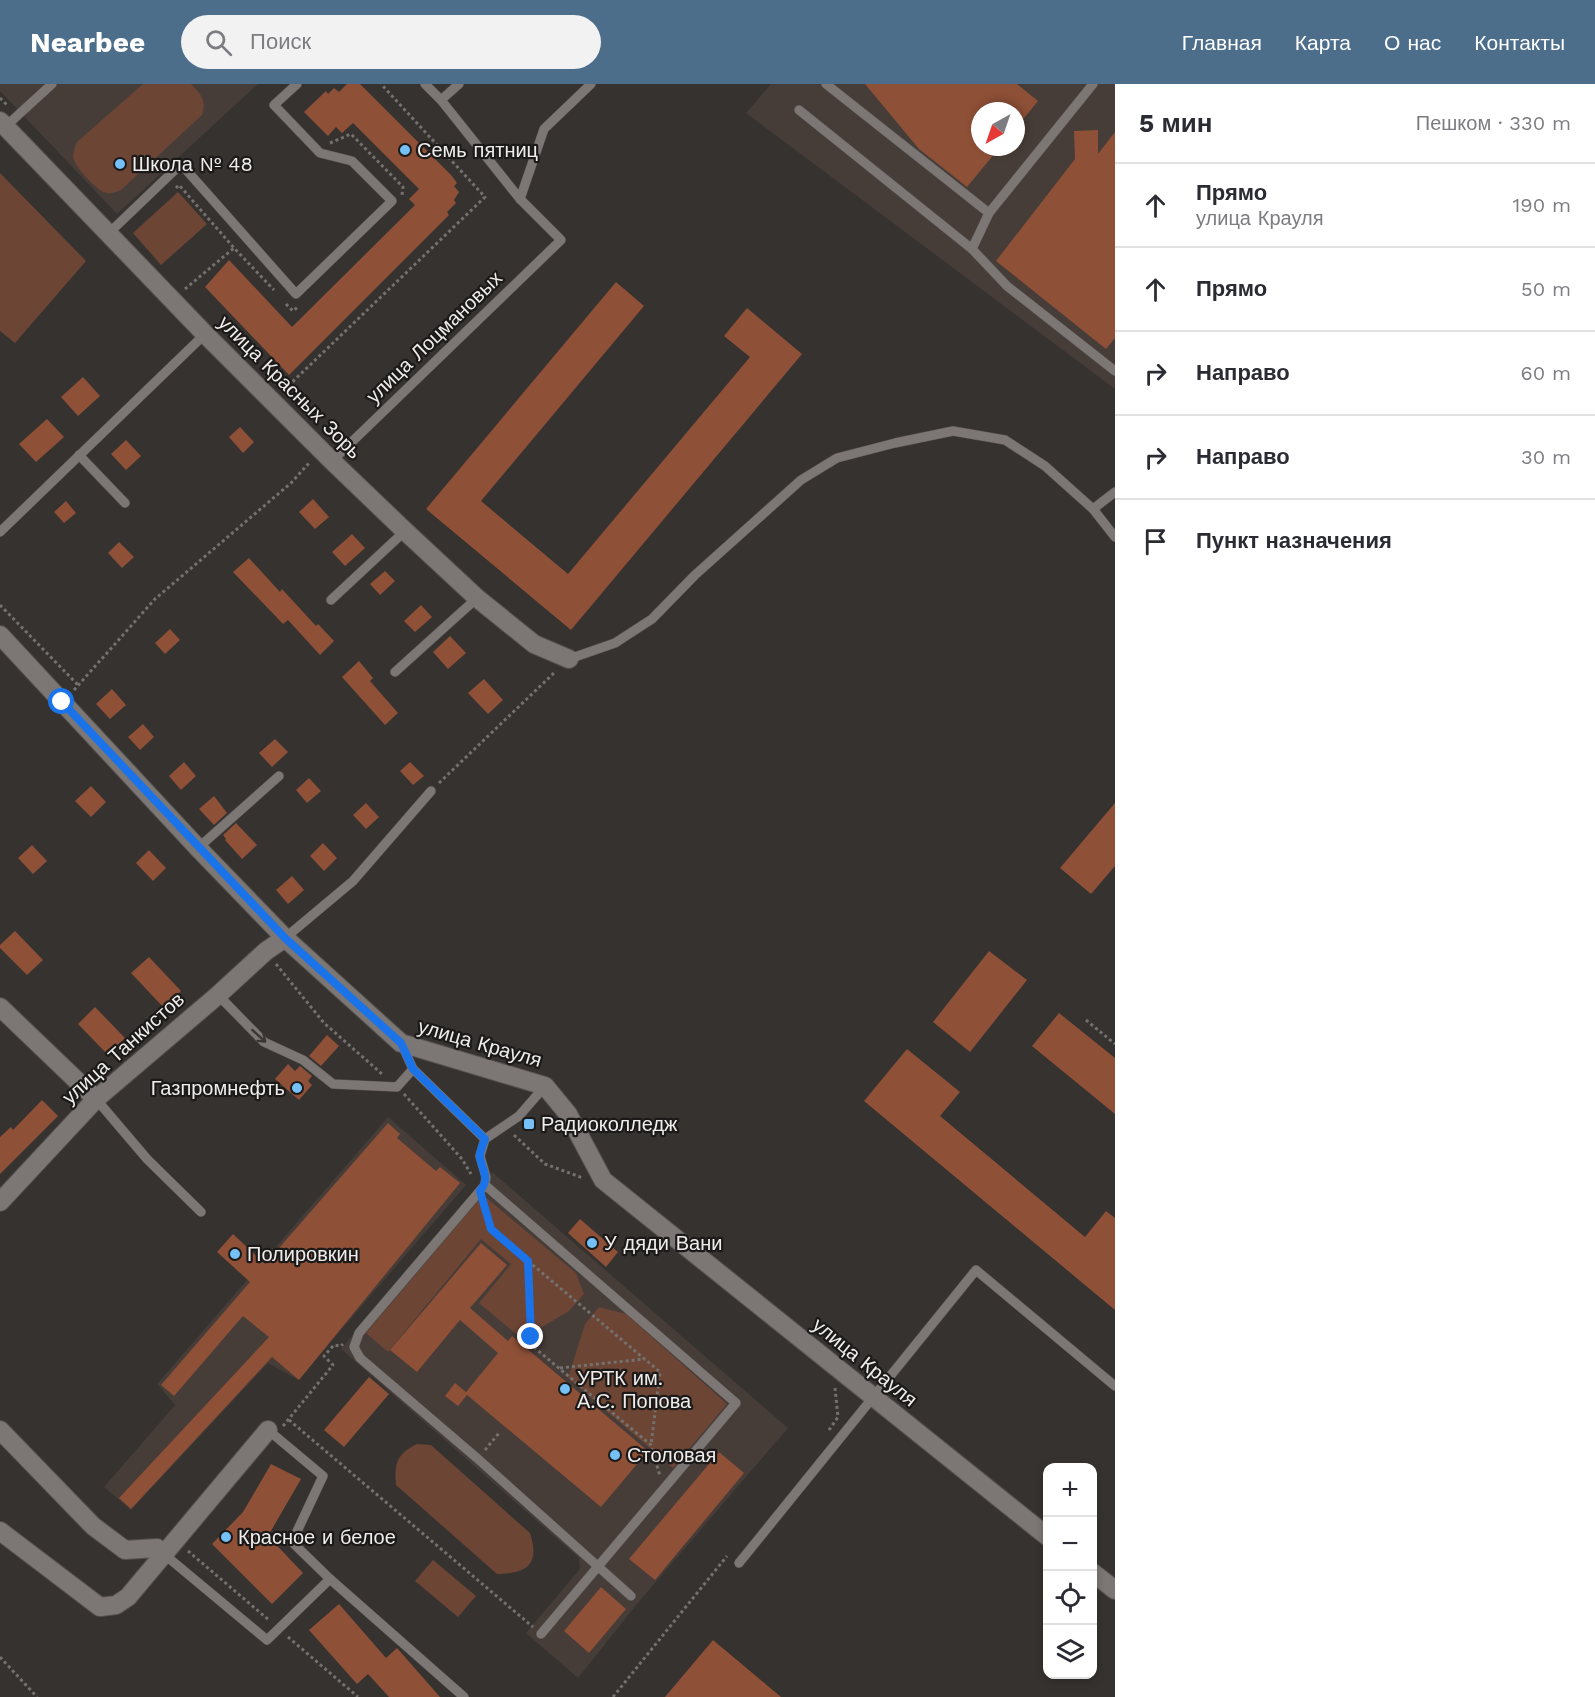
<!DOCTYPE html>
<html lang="ru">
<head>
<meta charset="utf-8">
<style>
	:root { --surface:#fff; --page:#f2f2f3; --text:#2b2b33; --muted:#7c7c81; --line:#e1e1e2; --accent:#4c6e8b }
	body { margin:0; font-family:"Work Sans",sans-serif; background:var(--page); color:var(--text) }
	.controls { position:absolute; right:18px; bottom:18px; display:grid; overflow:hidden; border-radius:12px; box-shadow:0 3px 9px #0003 }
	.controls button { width:54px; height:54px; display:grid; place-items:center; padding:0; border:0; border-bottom:2px solid var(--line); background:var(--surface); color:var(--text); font:30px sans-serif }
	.compass { position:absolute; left:971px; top:18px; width:54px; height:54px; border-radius:50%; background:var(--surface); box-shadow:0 3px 9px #0003; rotate:220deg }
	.stop { position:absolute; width:18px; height:18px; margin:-14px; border:4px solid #1a73e8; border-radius:50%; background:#fff }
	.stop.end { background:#1a73e8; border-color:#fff; box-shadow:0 2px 6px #0008 }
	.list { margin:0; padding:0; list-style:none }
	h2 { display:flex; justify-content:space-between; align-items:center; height:78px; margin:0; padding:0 24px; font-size:26px }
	h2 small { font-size:20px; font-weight:400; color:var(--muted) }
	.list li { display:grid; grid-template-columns:39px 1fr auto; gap:18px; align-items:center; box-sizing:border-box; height:84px; padding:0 24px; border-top:2px solid var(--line) }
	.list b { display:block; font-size:22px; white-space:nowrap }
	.list p { margin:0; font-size:20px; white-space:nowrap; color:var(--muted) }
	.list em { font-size:20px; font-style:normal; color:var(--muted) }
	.icon { flex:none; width:33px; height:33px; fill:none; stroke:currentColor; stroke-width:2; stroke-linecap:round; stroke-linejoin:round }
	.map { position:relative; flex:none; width:1115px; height:1613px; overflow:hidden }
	header { display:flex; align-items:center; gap:36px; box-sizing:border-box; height:84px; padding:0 30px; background:var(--accent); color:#fff }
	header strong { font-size:28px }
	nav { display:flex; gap:33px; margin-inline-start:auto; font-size:21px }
	.search { width:420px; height:54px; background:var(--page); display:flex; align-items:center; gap:15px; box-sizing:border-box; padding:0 21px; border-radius:33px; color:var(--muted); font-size:22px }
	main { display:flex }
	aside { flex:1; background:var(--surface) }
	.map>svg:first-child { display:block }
	.built { fill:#463c38; fill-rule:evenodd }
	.green { fill:#6c4535 }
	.building { fill:#8e5037 }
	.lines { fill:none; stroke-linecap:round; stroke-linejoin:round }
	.lane-casing { stroke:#54514f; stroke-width:10 }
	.street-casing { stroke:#54514f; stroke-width:20 }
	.secondary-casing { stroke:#54514f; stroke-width:20 }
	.path { stroke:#74716f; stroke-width:3; stroke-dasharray:3 3; stroke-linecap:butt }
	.lane { stroke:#7c7775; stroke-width:9 }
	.street { stroke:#7c7775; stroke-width:18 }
	.secondary { stroke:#7c7775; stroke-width:18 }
	.oneway { stroke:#393635 }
	.route { stroke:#1a73e8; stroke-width:8 }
	.poi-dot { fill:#75c0f6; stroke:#1c1a19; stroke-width:2 }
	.labels { text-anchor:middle; stroke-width:4.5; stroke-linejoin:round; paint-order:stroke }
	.poi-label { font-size:20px; fill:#efeceb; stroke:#1c1a19; text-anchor:start }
	.street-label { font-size:20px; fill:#efeceb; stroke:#1c1a19 }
</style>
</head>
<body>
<header>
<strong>Nearbee</strong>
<div class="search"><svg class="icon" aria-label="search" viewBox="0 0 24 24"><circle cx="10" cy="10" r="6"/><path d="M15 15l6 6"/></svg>Поиск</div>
<nav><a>Главная</a><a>Карта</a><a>О нас</a><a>Контакты</a></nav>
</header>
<main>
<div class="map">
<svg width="1115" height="1613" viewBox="0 0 1115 1613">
	<rect width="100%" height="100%" fill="#363230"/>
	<g class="built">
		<path d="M 0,0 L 258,0 L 117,130 L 0,7 Z"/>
		<path d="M 771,0 L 1115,0 L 1115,305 L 746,29 ZM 980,27 L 1016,27 L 1016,63 L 980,63 Z"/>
		<path d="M 388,1033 L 466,1101 L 298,1296 L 268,1279 L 131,1426 L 104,1403 L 175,1321 L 157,1300 Z"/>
		<path d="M 492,1088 L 788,1344 L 637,1520 L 578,1594 L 526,1549 L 580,1485 L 579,1474 L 341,1265 Z"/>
	</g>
	<g class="green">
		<path d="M 143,0 L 191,0 C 201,10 207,17 202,31 L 121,106 C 116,108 111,110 106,109 C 97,107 74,82 73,73 C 73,67 75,63 77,58 Z"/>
		<path d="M 0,89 L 86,177 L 15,259 L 0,247 Z"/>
		<path d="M 178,108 L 207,140 L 161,181 L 133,149 Z"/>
		<path d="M 483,1111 L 576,1189 L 584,1210 L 569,1227 L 522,1255 L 479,1219 L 511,1180 L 481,1155 L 388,1268 L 366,1249 Z"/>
		<path d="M 599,1223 L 626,1230 L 727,1320 L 673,1384 L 568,1294 L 585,1240 Z"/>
		<path d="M 417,1360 L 431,1361 L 530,1449 C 540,1480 528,1489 497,1490 L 396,1401 C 394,1379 397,1370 417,1360 Z"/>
		<path d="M 433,1476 L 476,1512 L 458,1533 L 415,1497 Z"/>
	</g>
	<g class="building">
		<path d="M 347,0 L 360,0 L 452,92 L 457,99 L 454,102 L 459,108 L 454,116 L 456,119 L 447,128 L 449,131 L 289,291 L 205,203 L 229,176 L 292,243 L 415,121 L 409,115 L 419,105 L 353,39 L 342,49 L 336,43 L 328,52 L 304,28 L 326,7 L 328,10 L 334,4 L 339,8 Z"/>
		<path d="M 865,0 L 1017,0 L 1038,17 L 1016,44 L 1016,27 L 980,27 L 980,63 L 1000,63 L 967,103 L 919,65 Z"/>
		<path d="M 1098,46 L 1098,70 L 1115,48 L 1115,254 L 1106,265 L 996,177 L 1075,75 L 1074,47 Z"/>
		<path d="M 616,198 L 644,222 L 481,417 L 568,490 L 750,273 L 724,252 L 747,224 L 802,270 L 571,546 L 426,425 Z"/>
		<path d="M 83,293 L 100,312 L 78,332 L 61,313 Z"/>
		<path d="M 47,335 L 64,353 L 36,378 L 19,360 Z"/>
		<path d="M 240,343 L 254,358 L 243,369 L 229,353 Z"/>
		<path d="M 126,356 L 141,372 L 126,386 L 111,370 Z"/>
		<path d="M 313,415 L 329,433 L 315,445 L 299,428 Z"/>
		<path d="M 66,417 L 76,429 L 64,439 L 54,428 Z"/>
		<path d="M 352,450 L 365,464 L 345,482 L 332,468 Z"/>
		<path d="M 119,458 L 134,473 L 122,484 L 108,469 Z"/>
		<path d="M 249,474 L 280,508 L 282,505 L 316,542 L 318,540 L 334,557 L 320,571 L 288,536 L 283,540 L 233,488 Z"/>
		<path d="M 385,487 L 395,497 L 380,511 L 370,500 Z"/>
		<path d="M 421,521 L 432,533 L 415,548 L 404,537 Z"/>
		<path d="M 170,545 L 180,556 L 165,570 L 155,559 Z"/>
		<path d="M 450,552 L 466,569 L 448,585 L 433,568 Z"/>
		<path d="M 359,577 L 373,594 L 370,597 L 398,629 L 385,641 L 342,593 Z"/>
		<path d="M 484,595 L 503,616 L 488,630 L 468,609 Z"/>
		<path d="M 112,605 L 126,621 L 110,635 L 96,620 Z"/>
		<path d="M 143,640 L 154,653 L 140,666 L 128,653 Z"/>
		<path d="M 275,655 L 288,668 L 272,683 L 259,669 Z"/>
		<path d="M 184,678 L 196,692 L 181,706 L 169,692 Z"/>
		<path d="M 410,678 L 424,692 L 413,701 L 400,687 Z"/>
		<path d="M 309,694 L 321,707 L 307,719 L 296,706 Z"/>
		<path d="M 91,702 L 106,718 L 91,733 L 75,717 Z"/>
		<path d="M 214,712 L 227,729 L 214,741 L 199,725 Z"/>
		<path d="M 366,719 L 379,733 L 366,745 L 353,731 Z"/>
		<path d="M 1115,719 L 1115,782 L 1091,810 L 1060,784 Z"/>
		<path d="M 236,739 L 257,761 L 242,775 L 225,756 L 226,755 L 223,751 Z"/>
		<path d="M 323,759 L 337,774 L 324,787 L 310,772 Z"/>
		<path d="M 32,761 L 47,777 L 33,790 L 18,774 Z"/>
		<path d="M 149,766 L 166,784 L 153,797 L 136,779 Z"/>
		<path d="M 292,792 L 304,806 L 288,820 L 276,806 Z"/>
		<path d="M 15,847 L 43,876 L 27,891 L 0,864 L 0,861 Z"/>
		<path d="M 989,867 L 1027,896 L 970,968 L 933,938 Z"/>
		<path d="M 149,873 L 181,907 L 164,924 L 131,889 Z"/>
		<path d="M 95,923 L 125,954 L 108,971 L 78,940 Z"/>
		<path d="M 1059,929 L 1115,974 L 1115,1030 L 1032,962 Z"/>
		<path d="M 327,951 L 339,962 L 321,982 L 309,972 Z"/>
		<path d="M 907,965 L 960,1008 L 940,1032 L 1085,1153 L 1106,1127 L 1115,1134 L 1115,1226 L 864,1017 Z"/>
		<path d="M 288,980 L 295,987 L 300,982 L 312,992 L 308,997 L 312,1001 L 299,1016 L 275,995 Z"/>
		<path d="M 42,1016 L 58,1032 L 0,1090 L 0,1053 L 11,1043 L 13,1046 Z"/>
		<path d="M 388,1039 L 400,1050 L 397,1054 L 436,1087 L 440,1083 L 460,1099 L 299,1296 L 272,1273 L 131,1425 L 119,1414 L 269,1253 L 243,1232 L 174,1312 L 161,1301 L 250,1198 L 217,1168 L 233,1150 L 265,1180 Z"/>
		<path d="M 580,1135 L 618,1168 L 606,1183 L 568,1149 Z"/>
		<path d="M 481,1159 L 507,1181 L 470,1224 L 508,1257 L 512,1252 L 648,1367 L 601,1423 L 467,1311 L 458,1322 L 445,1312 L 455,1299 L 466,1308 L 498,1269 L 460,1236 L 417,1288 L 390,1266 Z"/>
		<path d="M 369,1293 L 389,1310 L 344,1363 L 324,1346 Z"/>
		<path d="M 719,1368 L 744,1389 L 655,1496 L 629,1475 Z"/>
		<path d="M 271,1380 L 301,1395 L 268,1452 L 303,1489 L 272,1520 L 212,1460 L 243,1428 Z"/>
		<path d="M 601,1503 L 626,1525 L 589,1569 L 564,1547 Z"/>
		<path d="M 339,1520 L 386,1574 L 397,1564 L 440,1613 L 389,1613 L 368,1590 L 357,1600 L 309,1546 Z"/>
		<path d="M 713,1556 L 781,1613 L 665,1613 Z"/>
	</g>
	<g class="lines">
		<defs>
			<g id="lane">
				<path d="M 826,0 L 989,129"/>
				<path d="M 441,16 L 459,0"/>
				<path d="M 799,26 L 972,165 L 1007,202 L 1115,287"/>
				<path d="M 5,43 L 52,0"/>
				<path d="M 520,115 L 544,45 L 591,0"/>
				<path d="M 109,149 L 181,80 L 296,210 L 392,117 L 352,77 L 320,69 L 274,21 L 297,0"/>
				<path d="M 972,165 L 989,129 L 1093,0"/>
				<path d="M 79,371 L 125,419"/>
				<path d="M 332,377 L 561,156 L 520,115 L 441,16 L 425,0"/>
				<path d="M 1093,425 L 1115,408"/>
				<path d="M 0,448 L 205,250"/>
				<path d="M 331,516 L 405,447"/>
				<path d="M 569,575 L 615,559 L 652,535 L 695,491 L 801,396 L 837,374 L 895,359 L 953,347 L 1005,356 L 1045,382 L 1093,425 L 1115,453"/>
				<path d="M 395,588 L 477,514"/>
				<path d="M 198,764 L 279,692"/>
				<path d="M 285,854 L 353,797 L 431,707"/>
				<path d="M 218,911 L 264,958 L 303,976 L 333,1000 L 397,1003 L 413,985"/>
				<path d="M 402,961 L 413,985 L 485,1055"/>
				<path d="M 545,1002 L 519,1032 L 485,1055 L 480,1072 L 486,1093 L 485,1101 L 359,1249 L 354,1263 L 360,1274 L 478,1375 L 631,1512"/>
				<path d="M 96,1015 L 147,1075 L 201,1128"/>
				<path d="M 485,1101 L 736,1319 L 541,1550"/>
				<path d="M 268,1346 L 323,1392 L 292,1458 L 330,1495 L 464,1613"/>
				<path d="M 165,1471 L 267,1556 L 330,1495"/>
				<path d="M 739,1479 L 976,1186 L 1115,1302"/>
			</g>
			<g id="street">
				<path d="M 0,37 L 205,250 L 332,377 L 405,447 L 477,514 L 534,560 L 569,575"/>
				<path d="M 0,923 L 96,1015"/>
				<path d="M 0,1118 L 96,1015 L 218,911 L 266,867 L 285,854 L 401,959 L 545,1002 L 568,1030 L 603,1096 L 1048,1453"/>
				<path d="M 0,1346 L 93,1442 L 125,1466 L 157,1464 L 165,1471"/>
				<path d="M 0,1447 L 100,1523 L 116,1521 L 128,1513 L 268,1346"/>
				<path d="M 1092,1488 L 1115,1506"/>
			</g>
			<path id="secondary" d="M 0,551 L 198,764 L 285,854"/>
		</defs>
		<use href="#lane" class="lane-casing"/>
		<use href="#street" class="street-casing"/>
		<use href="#secondary" class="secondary-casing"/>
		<g class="path">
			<path d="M 0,14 L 7,21"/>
			<path d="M 330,59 L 351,50 L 403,103 L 402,111"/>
			<path d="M 176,104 L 179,101 L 234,164"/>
			<path d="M 185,205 L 234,164 L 274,206"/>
			<path d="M 286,220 L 293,227 L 299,222"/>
			<path d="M 284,306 L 485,113 L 381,0"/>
			<path d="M 0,521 L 78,601"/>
			<path d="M 74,606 L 155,515 L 291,399 L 310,378"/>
			<path d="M 439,699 L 555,588"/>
			<path d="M 276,880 L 324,939 L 382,990"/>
			<path d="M 1086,936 L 1115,960"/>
			<path d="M 404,1010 L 462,1075 L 471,1090"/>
			<path d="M 514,1051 L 545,1080 L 583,1094"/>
			<path d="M 484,1121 L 491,1145 L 528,1177 L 530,1260 L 651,1361 L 660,1392"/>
			<path d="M 528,1177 L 660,1288 L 651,1361"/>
			<path d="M 560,1284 L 645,1275"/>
			<path d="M 289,1336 L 533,1543"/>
			<path d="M 283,1342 L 333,1281 L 324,1272 L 334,1261 L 341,1262 L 343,1260"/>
			<path d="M 829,1346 L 838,1333 L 835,1304"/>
			<path d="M 485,1366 L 499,1349"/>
			<path d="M 188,1467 L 270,1537"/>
			<path d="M 288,1553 L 358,1613"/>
			<path d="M 0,1573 L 37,1613"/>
			<path d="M 613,1613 L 727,1472"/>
		</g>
		<use href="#lane" class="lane"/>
		<use href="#street" class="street"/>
		<use href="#secondary" class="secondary"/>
	</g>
	<defs><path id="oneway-shaft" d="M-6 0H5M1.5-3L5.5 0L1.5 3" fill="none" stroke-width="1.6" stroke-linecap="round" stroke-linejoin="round" transform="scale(1.5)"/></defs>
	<use class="oneway" href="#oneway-shaft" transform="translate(259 952) rotate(42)"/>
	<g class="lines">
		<path class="route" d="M 62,618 L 285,854 L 401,959 L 413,985 L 485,1055 C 483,1061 479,1068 480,1074 C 483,1087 490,1095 480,1107 L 491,1145 L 528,1177 L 531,1253"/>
	</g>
	<g class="poi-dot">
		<circle cx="405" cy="66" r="6"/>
		<circle cx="120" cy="80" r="6"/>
		<circle cx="297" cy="1004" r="6"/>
		<rect x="523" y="1034" width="12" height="12" rx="3"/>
		<circle cx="592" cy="1159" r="6"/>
		<circle cx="235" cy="1170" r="6"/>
		<circle cx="565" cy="1305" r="6"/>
		<circle cx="615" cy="1371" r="6"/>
		<circle cx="226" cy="1453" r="6"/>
	</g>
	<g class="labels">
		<g class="poi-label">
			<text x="417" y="73">Семь пятниц</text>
			<text x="132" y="87">Школа № 48</text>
			<text x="285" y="1011" text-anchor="end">Газпромнефть</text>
			<text x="541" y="1047">Радиоколледж</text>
			<text x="604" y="1166">У дяди Вани</text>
			<text x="247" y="1177">Полировкин</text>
			<text x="577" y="1301">УРТК им.<tspan x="577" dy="23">А.С. Попова</tspan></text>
			<text x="627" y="1378">Столовая</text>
			<text x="238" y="1460">Красное и белое</text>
		</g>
		<g class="street-label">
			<text transform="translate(434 253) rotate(-44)" y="7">улица Лоцмановых</text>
			<text transform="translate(290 303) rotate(45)" y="7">улица Красных Зорь</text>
			<text transform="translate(480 959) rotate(16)" y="7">улица Крауля</text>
			<text transform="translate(123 964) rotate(-42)" y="7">улица Танкистов</text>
			<text transform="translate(865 1278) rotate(39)" y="7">улица Крауля</text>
		</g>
	</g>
</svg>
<div class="controls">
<button>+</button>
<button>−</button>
<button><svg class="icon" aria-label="locate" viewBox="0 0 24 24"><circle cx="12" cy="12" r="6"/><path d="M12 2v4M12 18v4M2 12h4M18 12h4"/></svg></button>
<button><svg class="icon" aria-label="layers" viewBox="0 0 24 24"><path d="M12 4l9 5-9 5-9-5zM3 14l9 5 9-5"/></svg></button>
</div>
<svg class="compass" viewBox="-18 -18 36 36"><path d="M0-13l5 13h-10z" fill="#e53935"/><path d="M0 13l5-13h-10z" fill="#7c7c81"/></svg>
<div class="stop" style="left:62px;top:618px"></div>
<div class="stop end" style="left:531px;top:1253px"></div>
</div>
<aside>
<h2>5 мин<small>Пешком · 330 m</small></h2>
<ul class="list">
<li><svg class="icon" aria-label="ahead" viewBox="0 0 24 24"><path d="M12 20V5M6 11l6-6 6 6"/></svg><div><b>Прямо</b><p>улица Крауля</p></div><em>190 m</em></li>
<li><svg class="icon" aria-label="ahead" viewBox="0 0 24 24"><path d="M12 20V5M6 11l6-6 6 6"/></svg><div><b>Прямо</b></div><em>50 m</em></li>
<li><svg class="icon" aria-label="right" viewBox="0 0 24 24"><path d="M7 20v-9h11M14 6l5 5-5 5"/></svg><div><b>Направо</b></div><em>60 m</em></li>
<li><svg class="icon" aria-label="right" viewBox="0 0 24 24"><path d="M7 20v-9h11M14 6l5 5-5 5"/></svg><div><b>Направо</b></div><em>30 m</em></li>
<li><svg class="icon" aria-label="arrive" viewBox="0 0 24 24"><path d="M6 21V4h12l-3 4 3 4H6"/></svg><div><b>Пункт назначения</b></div></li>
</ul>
</aside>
</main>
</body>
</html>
